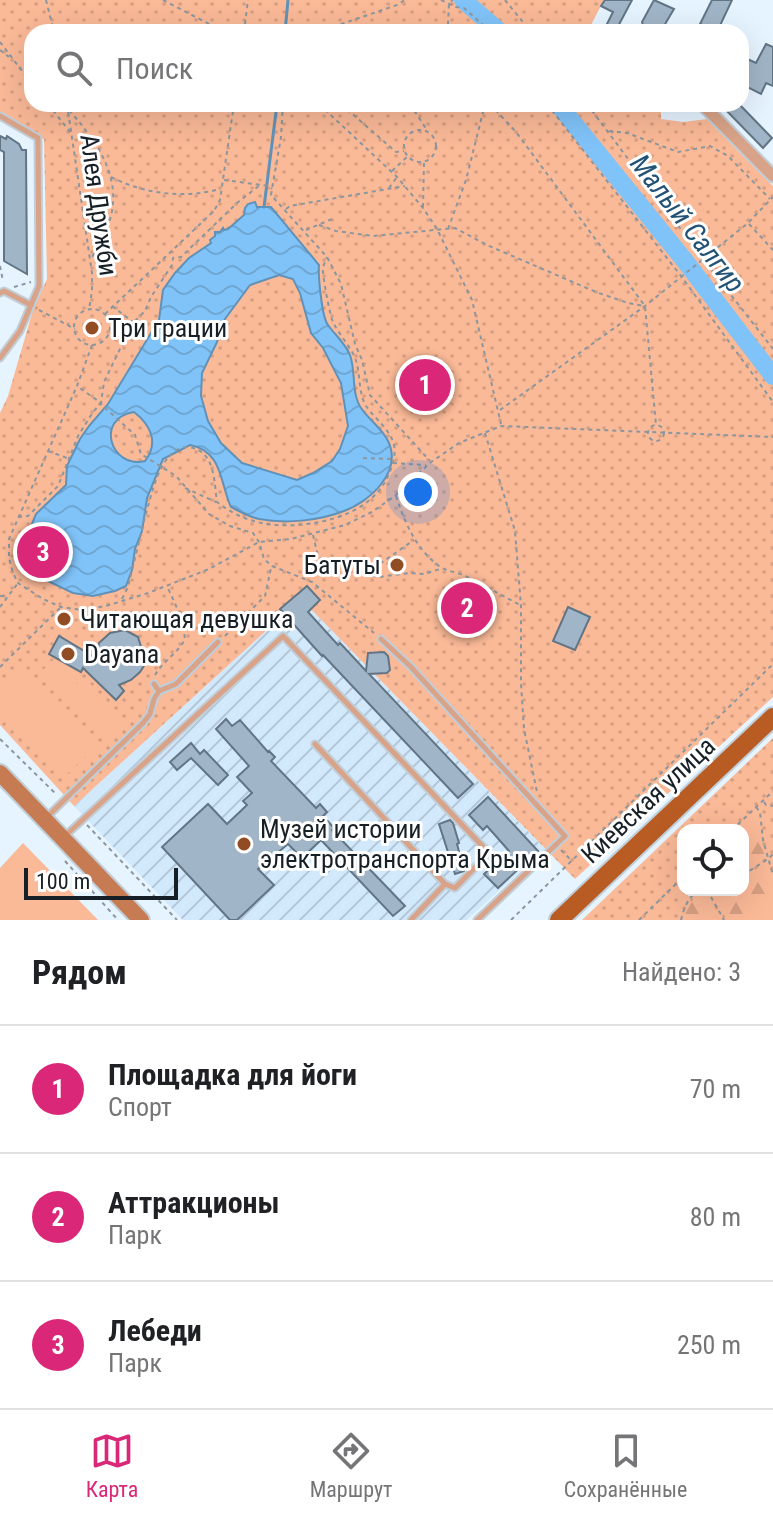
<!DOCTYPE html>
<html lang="ru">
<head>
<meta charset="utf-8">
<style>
	:root { --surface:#fff; --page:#f2f2f2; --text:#202124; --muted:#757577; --line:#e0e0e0; --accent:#db2777 }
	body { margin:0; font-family:"Roboto Condensed",sans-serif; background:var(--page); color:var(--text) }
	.controls { position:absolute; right:24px; bottom:24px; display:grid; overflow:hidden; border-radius:16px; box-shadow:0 8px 32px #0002 }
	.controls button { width:72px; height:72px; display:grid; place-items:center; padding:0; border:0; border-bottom:2px solid var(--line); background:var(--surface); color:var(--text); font:40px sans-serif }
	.scale { position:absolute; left:24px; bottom:20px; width:154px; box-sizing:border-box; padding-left:8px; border:4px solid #171f26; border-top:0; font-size:22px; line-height:28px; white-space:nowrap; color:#171f26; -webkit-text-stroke:6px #fff; paint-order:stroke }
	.you { position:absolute; left:418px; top:492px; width:28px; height:28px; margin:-20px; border:6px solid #fff; border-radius:50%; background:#1a73e8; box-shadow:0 0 0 12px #1a73e833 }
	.badge { display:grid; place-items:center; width:52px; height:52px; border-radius:50%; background:var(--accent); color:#fff; font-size:26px; font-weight:700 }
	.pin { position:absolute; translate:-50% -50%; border:4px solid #fff; box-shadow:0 2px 8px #0006 }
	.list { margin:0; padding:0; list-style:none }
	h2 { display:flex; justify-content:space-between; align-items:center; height:104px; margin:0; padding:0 32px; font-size:34px }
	h2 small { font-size:26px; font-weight:400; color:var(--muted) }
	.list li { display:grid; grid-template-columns:52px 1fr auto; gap:24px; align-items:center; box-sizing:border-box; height:128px; padding:0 32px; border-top:2px solid var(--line) }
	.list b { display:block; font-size:30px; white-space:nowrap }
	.list p { margin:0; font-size:26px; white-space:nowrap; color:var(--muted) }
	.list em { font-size:26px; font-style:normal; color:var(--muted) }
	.icon { flex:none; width:44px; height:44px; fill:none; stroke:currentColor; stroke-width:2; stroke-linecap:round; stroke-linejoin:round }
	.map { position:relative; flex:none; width:773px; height:920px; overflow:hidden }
	.search { position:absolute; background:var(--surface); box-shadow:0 8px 32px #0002; left:24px; right:24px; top:24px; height:88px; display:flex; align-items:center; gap:20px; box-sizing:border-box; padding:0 28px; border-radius:24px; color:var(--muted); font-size:30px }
	.sheet { height:488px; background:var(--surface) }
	nav { display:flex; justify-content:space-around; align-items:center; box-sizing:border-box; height:112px; border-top:2px solid var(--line); background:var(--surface); font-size:22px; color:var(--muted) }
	nav a { display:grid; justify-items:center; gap:4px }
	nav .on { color:var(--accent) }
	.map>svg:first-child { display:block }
	.industrial { fill:url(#industrial-furrows) }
	.grass { fill:url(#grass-dots); fill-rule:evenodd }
	.forest { fill:url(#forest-firs) }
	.garden { fill:#fab997 }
	.water { fill:url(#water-waves); stroke:#6092b9; stroke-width:2; fill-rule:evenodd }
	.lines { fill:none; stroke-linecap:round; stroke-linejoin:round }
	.stream { stroke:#6092b9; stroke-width:3 }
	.river { stroke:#80c3f8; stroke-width:18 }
	.building { fill:#a0b5c7; stroke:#617585; stroke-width:2 }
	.service-casing { stroke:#c1ced8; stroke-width:9 }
	.minor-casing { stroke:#c1ced8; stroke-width:15 }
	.secondary-casing { stroke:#c1ced8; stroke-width:20 }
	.primary-casing { stroke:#c1ced8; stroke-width:22 }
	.path { stroke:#8b969f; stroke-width:2; stroke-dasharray:4 4; stroke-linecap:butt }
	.service { stroke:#d8a388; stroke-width:5 }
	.minor { stroke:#d8a388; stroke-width:11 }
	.secondary { stroke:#c77b53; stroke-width:16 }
	.primary { stroke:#b95c24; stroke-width:18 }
	.poi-dot { fill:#924c24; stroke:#fff; stroke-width:3 }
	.labels { text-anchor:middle; stroke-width:6; stroke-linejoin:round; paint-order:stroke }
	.street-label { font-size:26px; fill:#171f26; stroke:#fff }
	.poi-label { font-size:26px; fill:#171f26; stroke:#fff; text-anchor:start }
	.water-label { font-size:28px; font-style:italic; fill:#225376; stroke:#fff }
</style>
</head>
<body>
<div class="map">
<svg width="773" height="920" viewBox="0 0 773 920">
	<defs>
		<pattern id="industrial-furrows" width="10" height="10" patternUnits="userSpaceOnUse" patternTransform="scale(2)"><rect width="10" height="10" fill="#d2e9fc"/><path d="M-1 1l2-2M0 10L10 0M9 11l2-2" fill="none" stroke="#b4c7d8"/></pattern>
		<pattern id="grass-dots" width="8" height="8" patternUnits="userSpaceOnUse" patternTransform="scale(2)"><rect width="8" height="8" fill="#fab997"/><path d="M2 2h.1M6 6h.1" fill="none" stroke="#d69f82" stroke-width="1.8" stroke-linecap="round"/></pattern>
		<pattern id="forest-firs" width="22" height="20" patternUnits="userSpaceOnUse" patternTransform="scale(2)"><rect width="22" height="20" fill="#fab997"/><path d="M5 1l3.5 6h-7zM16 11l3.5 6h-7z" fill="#d69f82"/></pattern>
		<pattern id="water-waves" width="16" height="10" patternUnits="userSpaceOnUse" patternTransform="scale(2)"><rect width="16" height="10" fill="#80c3f8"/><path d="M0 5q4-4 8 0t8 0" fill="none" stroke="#6ea7d4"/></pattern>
	</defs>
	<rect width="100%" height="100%" fill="#e6f4ff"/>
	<path class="industrial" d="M 301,599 L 545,849 L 467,920 L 183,920 L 74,806 Z"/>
	<g class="grass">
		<path d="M 0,0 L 604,0 L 592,23 L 594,32 L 32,32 L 32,104 L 661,104 L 661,119 L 683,122 L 707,119 L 773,186 L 773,697 L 575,879 L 301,599 L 74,806 L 0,725 L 0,413 L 8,396 L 33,310 L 47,279 L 44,139 L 0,113 Z"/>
		<path d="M 773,738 L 773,920 L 582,920 ZM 683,830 L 743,830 L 743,890 L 683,890 Z"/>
	</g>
	<g class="forest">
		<path d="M 758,814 L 761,841 L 765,858 L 743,872 L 742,830 Z"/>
		<path d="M 767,863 L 770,876 L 773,878 L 773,920 L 727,920 L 710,890 L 743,890 L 743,877 Z"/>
		<path d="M 703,890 L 708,896 L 722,920 L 683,920 C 687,907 692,898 703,890 Z"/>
	</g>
	<g class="garden">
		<path d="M 54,659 L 81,687 L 65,703 L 38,675 Z"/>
		<path d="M 25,667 L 98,745 L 65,776 L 0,707 L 0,691 Z"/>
		<path d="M 90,684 L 124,721 L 106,738 L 72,701 Z"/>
		<path d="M 23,843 L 98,920 L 0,920 L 0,868 Z"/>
	</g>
	<path class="water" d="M 255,202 L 257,207 L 271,207 L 319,265 C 318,276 322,318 328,325 C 335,335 345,343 350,355 C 356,371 351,393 361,408 C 369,420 382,428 388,441 C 403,472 369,502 344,511 C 318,521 286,524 259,519 C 249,517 239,511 231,507 C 220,484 223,451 190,445 L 163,459 L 147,498 L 142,531 L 135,549 L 132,570 L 126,586 L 115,591 L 93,596 L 73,593 L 29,572 L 23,557 L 22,548 L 36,514 L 66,485 L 67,466 L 80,439 L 89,426 L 108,404 L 159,320 L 163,290 L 175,273 L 189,258 L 211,243 L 210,240 L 215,236 L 215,232 L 220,232 L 223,228 L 224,230 L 228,229 L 244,215 L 245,208 L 248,204 ZM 279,275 L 293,279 L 300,293 L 311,333 L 323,348 L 341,383 L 348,426 L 340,449 L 332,461 L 313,473 L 297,480 L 242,463 L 221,443 L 208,421 L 201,396 L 202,373 L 217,342 L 225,319 L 250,285 ZM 134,412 C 151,425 159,443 145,461 C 110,469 95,418 134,412 Z"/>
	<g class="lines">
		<g class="stream">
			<path d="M 285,32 L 288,0"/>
			<path d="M 264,207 L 277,104"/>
		</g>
		<g class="river">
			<path d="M 463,0 L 500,32"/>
			<path d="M 558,104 L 685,261 L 773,376"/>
		</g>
	</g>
	<g class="building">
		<path d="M 605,0 L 632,0 L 615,32 L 603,32 L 613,12 L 601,6 Z"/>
		<path d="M 654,0 L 674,9 L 664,26 L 656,28 L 658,32 L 645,32 L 642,22 Z"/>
		<path d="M 712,0 L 732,0 L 717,32 L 700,24 Z"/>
		<path d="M 766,44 L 773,47 L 773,86 L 766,83 L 761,94 L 741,84 L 741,56 L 756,63 Z"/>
		<path d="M 720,104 L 739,104 L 772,138 L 763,148 Z"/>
		<path d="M 0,136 L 6,139 L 7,136 L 19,144 L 22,150 L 26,150 L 27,274 L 4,261 L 4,152 L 0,150 Z"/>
		<path d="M 422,372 L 438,385 L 428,398 L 412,386 Z"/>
		<path d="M 307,586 L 320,600 L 308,612 L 338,645 L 340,643 L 366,671 L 368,653 L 384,652 L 388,656 L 390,670 L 387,673 L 369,674 L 473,784 L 458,798 L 323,655 L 322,656 L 280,609 Z"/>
		<path d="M 568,607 L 590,617 L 575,650 L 553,641 Z"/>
		<path d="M 125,630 L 138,637 L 142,650 L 138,654 L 144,666 L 140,672 L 131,680 L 119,685 L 124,691 L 116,700 L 83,668 L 81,672 L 49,654 L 59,636 L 96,658 L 99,643 L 110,633 Z"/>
		<path d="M 226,719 L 232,726 L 240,720 L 268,752 L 269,751 L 275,757 L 271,761 L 316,808 L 320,804 L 327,812 L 323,816 L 334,828 L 332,830 L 405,906 L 393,916 L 321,840 L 302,858 L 288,844 L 258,869 L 274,885 L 237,920 L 230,920 L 162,847 L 208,804 L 227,824 L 247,805 L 243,801 L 252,793 L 237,777 L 249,766 L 216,729 Z"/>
		<path d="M 191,743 L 200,754 L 204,750 L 228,775 L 218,785 L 191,758 L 177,770 L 170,762 Z"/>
		<path d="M 488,797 L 538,851 L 498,888 L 484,874 L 509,851 L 487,826 L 483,830 L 469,815 Z"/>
		<path d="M 450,820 L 453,823 L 459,843 L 457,844 L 464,871 L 455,874 L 439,824 Z"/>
	</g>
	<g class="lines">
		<defs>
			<g id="service">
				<path d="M 0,116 L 38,138 L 39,286 L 20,331 L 0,358"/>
				<path d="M 0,293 L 4,291 L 31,305"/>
				<path d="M 381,639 L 411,667 L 565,836 L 477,920"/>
				<path d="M 154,684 L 159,691"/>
				<path d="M 315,744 L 445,884 L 411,920"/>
				<path d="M 48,816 L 143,723 L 150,714 L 154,699 L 159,691 L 176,684 L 218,642"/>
				<path d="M 66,835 L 283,636 L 489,853 L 455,888 L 445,884"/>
			</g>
			<path id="minor" d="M 702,104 L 773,176"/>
			<path id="secondary" d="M 0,773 L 141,920"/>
			<path id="primary" d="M 559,920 L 773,717"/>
		</defs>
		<use href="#service" class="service-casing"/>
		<use href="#minor" class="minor-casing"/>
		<use href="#secondary" class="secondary-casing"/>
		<use href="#primary" class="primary-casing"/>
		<g class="path">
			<path d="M 46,0 L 54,32"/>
			<path d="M 163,0 L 215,27 L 220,32"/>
			<path d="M 441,0 L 456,7 L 464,8 L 491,32"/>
			<path d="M 505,0 L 531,32"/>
			<path d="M 244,32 L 248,0"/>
			<path d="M 318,32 L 397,5 L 405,0"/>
			<path d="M 451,32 L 448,24 L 449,3 L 453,0"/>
			<path d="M 0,42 L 32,84"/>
			<path d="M 0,50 L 9,57"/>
			<path d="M 48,104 L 71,133"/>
			<path d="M 67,104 L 92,273 L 92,291 L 89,310"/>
			<path d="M 283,104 L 281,137 L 271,195 L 327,257 L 341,284 L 355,344 L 362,360 L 370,395 L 430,461"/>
			<path d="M 319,104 L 397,177 L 423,208 L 437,229 L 472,300 L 501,424"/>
			<path d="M 341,104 L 396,152 L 404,151"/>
			<path d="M 410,104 L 427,130"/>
			<path d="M 490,104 L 516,132 L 645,306 L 656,425"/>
			<path d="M 547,104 L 681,276 L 773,402"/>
			<path d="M 587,104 L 703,259 L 773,349"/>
			<path d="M 69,110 C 112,159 131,198 92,257"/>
			<circle cx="420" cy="146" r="16"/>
			<path d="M 609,131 L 627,133 L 678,152 L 710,146 L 728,156 L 770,199"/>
			<path d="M 392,171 L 407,157"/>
			<path d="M 111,177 C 145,194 183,199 220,189"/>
			<path d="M 224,180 L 269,186 L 272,189"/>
			<path d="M 389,188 L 397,177"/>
			<path d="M 423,207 L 424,162"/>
			<path d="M 286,209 L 290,206 L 405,186"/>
			<path d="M 749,224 L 773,250"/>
			<path d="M 319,225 L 336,231 L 373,236 L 455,228 L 487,245 L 596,292 L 628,303 L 644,306"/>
			<path d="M 448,229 L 466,180 L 485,104"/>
			<path d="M 306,230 L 332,219"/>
			<path d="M 0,266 L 3,281"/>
			<path d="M 14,287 L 31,282"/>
			<path d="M 112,306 L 133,322 L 104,382 L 101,403 L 103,406 L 135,435 L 141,454 L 176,476 L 209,514 L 230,526 L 253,533 L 259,542 L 264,559 L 272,566 L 312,582 L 374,633"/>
			<circle cx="92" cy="327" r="18"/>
			<path d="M 39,310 L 75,329"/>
			<path d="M 105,314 L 214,211 L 220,200 L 234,104"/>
			<path d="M 135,321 L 145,311 L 151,297 L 172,265 L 173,258 L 181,257 L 237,203 L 260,185"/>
			<path d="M 92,345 L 77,386 L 9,539 L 9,558 L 13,573 L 18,583 L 43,599 L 61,607 L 82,610 L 106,606 L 148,593 L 209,569 L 259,542 L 291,539 L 345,525 L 372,512 L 396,495 L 431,462 L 459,443 L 501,426 L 773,437"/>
			<path d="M 500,410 L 645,306 L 748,223 L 773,197"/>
			<circle cx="656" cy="433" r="8"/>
			<path d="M 485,433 L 515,531 L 521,606 L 521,684 L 524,729 L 537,792"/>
			<path d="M 48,451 L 67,458"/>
			<path d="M 363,458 L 392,459"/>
			<path d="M 393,463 L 426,465"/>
			<path d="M 185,488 L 216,502"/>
			<path d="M 396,496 C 405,523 416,549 439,566 C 446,571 455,572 463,575 C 482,584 501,595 520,605"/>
			<path d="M 18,517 L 28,516 L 58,486 L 78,436 L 93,412 L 101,403 L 77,386"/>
			<path d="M 313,535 L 318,556 L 323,561 L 352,572 L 379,577 L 410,573 L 424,574 L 440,569"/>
			<path d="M 359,574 L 366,568 L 378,565 L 414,540"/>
			<path d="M 0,596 L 7,596"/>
			<path d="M 122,599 L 128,587 C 133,565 139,543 144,521 C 149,503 153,485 161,468 C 166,459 176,446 188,447 C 216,450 214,483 217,502 C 241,521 267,527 297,525 C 335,522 377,509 391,469 C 393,463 396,453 394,445 C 390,429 375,419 366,406 C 359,394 360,377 357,364 C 353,348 340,337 333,322 C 330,316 322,274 323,269 C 323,265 326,261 327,257"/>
			<path d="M 0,607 L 18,583"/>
			<path d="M 225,636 L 265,596 L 271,568"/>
			<path d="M 0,667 L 60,608"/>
			<path d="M 155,675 C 163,661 178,653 185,639 L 182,619 L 167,586"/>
			<path d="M 0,739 L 57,795"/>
			<path d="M 764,802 L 766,805 L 773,806"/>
			<path d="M 756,807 L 760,812 L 763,840 L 773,875"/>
			<path d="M 87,825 L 177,920"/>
			<path d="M 732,830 L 773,791"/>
			<path d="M 561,850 L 571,860"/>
			<path d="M 65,861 L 118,920"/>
			<path d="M 743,875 L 768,859 L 773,854"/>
			<path d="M 707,890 L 724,920"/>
			<path d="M 511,920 L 773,664"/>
			<path d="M 639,920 L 683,877"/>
			<path d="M 681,920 C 684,908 688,897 699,890"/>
		</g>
		<use href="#service" class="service"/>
		<use href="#minor" class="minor"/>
		<use href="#secondary" class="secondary"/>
		<use href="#primary" class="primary"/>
	</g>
	<g class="poi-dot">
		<circle cx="92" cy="328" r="8"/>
		<circle cx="397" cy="565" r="8"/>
		<circle cx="64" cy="619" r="8"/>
		<circle cx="68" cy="654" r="8"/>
		<circle cx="244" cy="844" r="8"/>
	</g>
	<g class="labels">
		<g class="street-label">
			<text transform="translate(99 205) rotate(82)" y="9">Алея Дружби</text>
			<text transform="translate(648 800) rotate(-43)" y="9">Киевская улица</text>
		</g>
		<g class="poi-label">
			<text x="108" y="337">Три грации</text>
			<text x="381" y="574" text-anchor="end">Батуты</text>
			<text x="80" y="628">Читающая девушка</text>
			<text x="84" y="663">Dayana</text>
			<text x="260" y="838">Музей истории<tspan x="260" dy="30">электротранспорта Крыма</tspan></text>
		</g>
		<g class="water-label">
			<text transform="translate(688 223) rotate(52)" y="10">Малый Салгир</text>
		</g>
	</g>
</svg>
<div class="controls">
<button><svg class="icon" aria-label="locate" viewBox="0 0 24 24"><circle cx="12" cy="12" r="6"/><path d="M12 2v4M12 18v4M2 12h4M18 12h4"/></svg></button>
</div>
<div class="scale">100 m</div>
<div class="you"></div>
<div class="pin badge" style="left:425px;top:385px">1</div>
<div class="pin badge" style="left:467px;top:608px">2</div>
<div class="pin badge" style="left:43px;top:552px">3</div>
<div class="search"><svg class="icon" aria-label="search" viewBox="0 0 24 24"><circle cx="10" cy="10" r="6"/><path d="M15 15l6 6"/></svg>Поиск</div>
</div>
<section class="sheet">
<h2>Рядом<small>Найдено: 3</small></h2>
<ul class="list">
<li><span class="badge">1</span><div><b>Площадка для йоги</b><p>Спорт</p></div><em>70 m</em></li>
<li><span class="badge">2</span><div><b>Аттракционы</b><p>Парк</p></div><em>80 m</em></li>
<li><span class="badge">3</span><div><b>Лебеди</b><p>Парк</p></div><em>250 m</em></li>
</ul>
</section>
<nav>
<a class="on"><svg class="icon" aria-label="map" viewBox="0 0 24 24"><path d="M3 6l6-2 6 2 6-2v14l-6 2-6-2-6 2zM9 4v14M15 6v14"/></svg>Карта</a>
<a><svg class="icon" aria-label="directions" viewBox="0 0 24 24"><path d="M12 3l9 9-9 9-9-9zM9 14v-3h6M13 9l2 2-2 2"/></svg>Маршрут</a>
<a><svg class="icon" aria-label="saved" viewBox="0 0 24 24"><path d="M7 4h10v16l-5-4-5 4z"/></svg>Сохранённые</a>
</nav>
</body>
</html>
